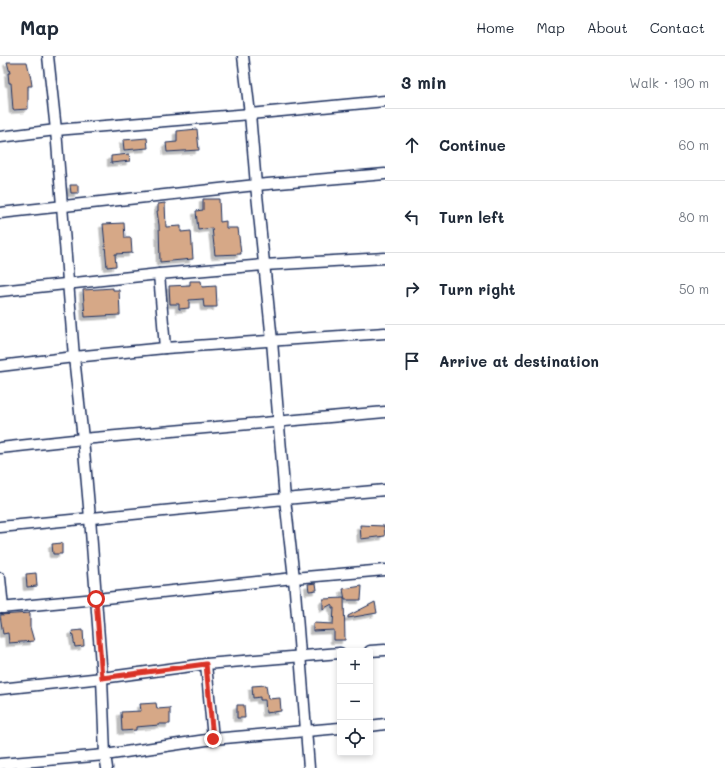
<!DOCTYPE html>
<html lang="en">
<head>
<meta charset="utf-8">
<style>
	:root { --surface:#fff; --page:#f2f2f3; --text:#1f2937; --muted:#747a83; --line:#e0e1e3 }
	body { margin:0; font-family:Mali,sans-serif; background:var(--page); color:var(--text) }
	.controls { position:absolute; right:12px; bottom:12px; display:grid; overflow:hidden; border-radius:4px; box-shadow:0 2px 6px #0003 }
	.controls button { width:36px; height:36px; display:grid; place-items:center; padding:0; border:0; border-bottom:1px solid var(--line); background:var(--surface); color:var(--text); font:20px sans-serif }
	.stop { position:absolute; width:12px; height:12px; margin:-9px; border:3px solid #d93025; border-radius:50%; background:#fff }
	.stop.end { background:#d93025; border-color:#fff; box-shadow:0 1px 4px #0008 }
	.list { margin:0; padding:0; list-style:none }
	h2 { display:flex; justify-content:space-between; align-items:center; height:52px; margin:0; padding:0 16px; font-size:17px }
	h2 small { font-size:13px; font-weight:400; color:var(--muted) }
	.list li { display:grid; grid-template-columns:26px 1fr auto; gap:12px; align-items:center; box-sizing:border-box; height:72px; padding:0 16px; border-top:1px solid var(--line) }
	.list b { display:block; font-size:15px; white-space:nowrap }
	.list em { font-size:13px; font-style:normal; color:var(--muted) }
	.icon { flex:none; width:22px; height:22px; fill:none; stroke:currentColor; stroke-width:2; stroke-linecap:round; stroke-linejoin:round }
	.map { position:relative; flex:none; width:385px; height:712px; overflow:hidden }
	header { display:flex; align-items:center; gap:24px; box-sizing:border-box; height:56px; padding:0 20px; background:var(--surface); border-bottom:1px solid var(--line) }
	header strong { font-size:19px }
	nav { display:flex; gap:22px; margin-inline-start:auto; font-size:14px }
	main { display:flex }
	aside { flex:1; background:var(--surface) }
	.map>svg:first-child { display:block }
	.building { fill:#d6a887; stroke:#1b2f5e; filter:url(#shadow) }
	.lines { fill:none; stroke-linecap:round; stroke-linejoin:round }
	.minor-casing { stroke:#1b2f5e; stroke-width:13 }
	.minor { stroke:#fff; stroke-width:10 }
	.route { stroke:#d93025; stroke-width:5 }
</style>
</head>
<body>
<header>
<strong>Map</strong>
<nav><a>Home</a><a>Map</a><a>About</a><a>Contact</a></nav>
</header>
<main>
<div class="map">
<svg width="385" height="712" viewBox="0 0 385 712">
	<defs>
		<filter id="shadow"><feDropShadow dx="-3.5" dy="3.5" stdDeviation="0" flood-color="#0004"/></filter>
	</defs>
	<rect width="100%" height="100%" fill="#fff"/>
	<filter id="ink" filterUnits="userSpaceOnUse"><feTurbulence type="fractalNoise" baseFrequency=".025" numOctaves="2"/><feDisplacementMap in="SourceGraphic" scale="8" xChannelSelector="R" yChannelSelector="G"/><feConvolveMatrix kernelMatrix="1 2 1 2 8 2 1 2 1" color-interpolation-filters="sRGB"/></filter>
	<g filter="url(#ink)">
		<g class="building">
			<path d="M 7,6 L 27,6 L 31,23 L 32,30 L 28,30 L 28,53 L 13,54 L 11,27 L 9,27 L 8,17 L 10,17 Z"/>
			<path d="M 197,73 L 199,94 L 167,96 L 166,87 L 177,86 L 177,75 Z"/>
			<path d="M 147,82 L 148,92 L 124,94 L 123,84 Z"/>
			<path d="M 129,98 L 130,105 L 111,107 L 111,100 Z"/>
			<path d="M 70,129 L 78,129 L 78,137 L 71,137 Z"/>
			<path d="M 203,143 L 219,143 L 220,166 L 226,165 L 226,172 L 238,172 L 241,198 L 215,199 L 212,172 L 198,174 L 196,155 L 203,154 Z"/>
			<path d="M 165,147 L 166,171 L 181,170 L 181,176 L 191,175 L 193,203 L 160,206 L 159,169 L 157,155 L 158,155 L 158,148 Z"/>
			<path d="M 124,167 L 125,182 L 131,182 L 132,197 L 115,198 L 116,210 L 107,211 L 103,168 Z"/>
			<path d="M 190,225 L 201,225 L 202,231 L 216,230 L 217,251 L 204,251 L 203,243 L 189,244 L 189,252 L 179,253 L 179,248 L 170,248 L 169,230 L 190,229 Z"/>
			<path d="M 113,232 L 113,234 L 119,234 L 120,259 L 85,261 L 83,234 Z"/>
			<path d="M 360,469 L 384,470 L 385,480 L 361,483 Z"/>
			<path d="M 62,487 L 62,498 L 53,498 L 52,488 Z"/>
			<path d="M 36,517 L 37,530 L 27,531 L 26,518 Z"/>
			<path d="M 316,527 L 317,534 L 309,535 L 308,528 Z"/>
			<path d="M 362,530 L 361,544 L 345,544 L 343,533 Z"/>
			<path d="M 344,542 L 345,584 L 334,584 L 334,574 L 313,575 L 313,567 L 333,568 L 334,552 L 332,552 L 332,548 L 323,553 L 323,543 Z"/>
			<path d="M 375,546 L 377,557 L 348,562 L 348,560 Z"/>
			<path d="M 30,557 L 30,571 L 34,585 L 9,587 L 8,577 L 3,578 L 0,559 Z"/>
			<path d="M 83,574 L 84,590 L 75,591 L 72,575 Z"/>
			<path d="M 266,629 L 268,643 L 280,642 L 281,655 L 266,657 L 265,644 L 260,644 L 260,641 L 253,642 L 252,630 Z"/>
			<path d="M 156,647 L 157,653 L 170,652 L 170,668 L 159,668 L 159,669 L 136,671 L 136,674 L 122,675 L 121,656 L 141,655 L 140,648 Z"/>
			<path d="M 237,649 L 244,649 L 245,662 L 237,662 Z"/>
		</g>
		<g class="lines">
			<defs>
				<g id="minor">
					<path d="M 48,0 L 56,74 L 74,301 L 83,383 L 90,462 L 102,622 L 105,699 L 107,712"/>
					<path d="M 243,0 L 250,58 L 256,129 L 272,285 L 285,443 L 294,522 L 309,712"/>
					<path d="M 0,81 L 56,74 L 250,58 L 385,45"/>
					<path d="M 0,157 L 256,129 L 385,118"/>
					<path d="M 159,218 L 165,292"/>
					<path d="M 0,235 L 159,218 L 264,209 L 385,202"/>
					<path d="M 0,310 L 74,301 L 165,292 L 385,277"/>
					<path d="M 0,392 L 83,383 L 385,356"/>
					<path d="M 0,471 L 285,443 L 385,434"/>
					<path d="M 0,522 L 3,552"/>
					<path d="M 0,552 L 96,543 L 294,522 L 385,514"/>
					<path d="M 370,595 L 385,594"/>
					<path d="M 206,608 L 213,683"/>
					<path d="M 0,633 L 102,622 L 206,608 L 340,597"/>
					<path d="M 370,670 L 385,668"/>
					<path d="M 0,708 L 105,699 L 213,683 L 340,672"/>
				</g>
			</defs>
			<use href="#minor" class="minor-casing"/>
			<use href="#minor" class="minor"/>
		</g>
	</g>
	<g class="lines" filter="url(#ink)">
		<path class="route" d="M 96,543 L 102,622 L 206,608 L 213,683"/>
	</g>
</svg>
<div class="controls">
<button>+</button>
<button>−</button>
<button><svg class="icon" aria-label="locate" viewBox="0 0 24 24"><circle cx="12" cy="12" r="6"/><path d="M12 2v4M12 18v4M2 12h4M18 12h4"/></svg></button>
</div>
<div class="stop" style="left:96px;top:543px"></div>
<div class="stop end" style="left:213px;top:683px"></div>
</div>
<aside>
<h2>3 min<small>Walk · 190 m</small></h2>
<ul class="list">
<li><svg class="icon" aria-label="ahead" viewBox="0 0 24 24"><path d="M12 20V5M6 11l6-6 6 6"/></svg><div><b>Continue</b></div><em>60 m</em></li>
<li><svg class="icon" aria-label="left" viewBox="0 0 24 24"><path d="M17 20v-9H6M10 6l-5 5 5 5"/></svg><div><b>Turn left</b></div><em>80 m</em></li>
<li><svg class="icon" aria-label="right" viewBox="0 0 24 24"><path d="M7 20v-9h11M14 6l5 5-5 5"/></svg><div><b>Turn right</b></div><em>50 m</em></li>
<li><svg class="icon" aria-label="arrive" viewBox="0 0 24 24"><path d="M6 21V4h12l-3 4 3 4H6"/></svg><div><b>Arrive at destination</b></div></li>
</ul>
</aside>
</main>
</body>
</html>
